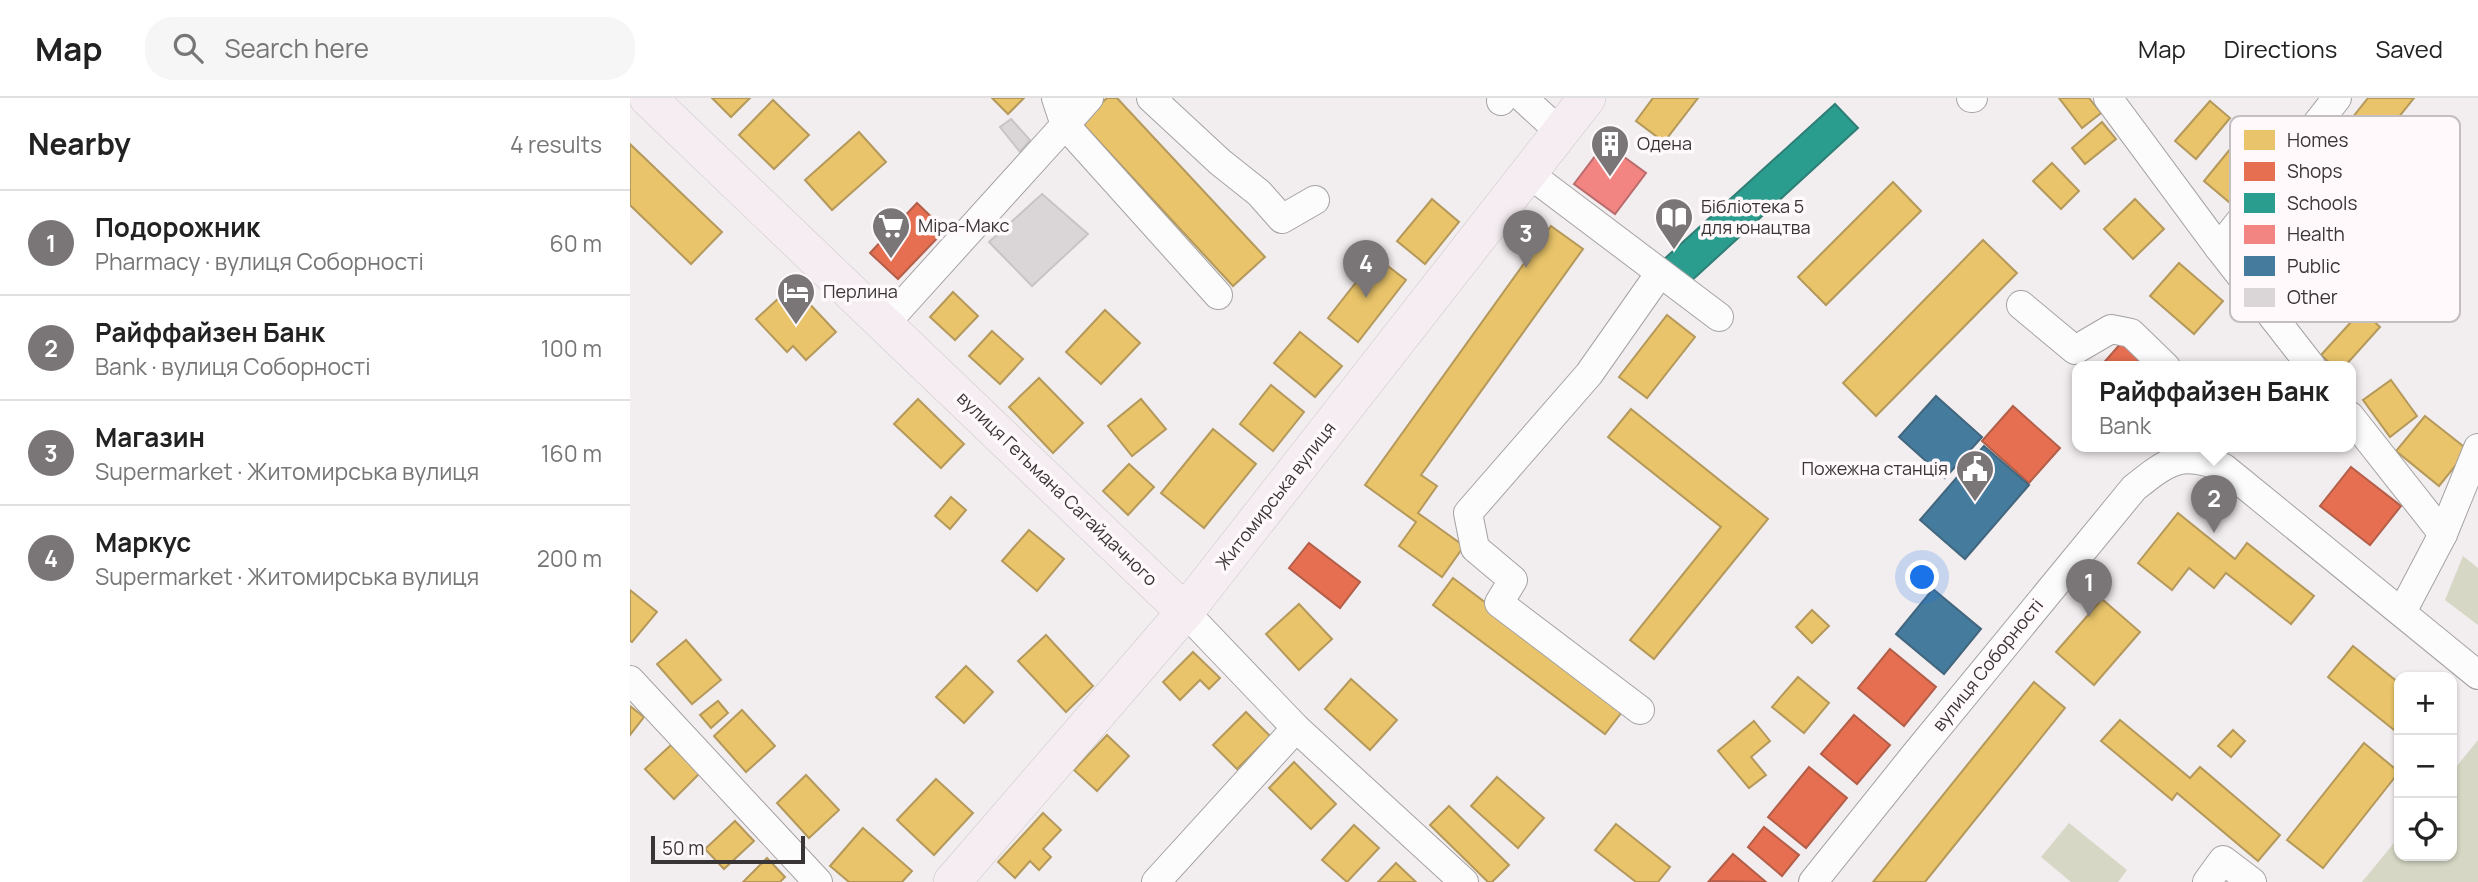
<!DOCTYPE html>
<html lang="en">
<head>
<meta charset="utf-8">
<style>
	:root { --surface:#fff; --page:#f6f6f6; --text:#222; --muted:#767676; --line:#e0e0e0; --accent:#7a7577 }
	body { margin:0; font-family:Manrope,sans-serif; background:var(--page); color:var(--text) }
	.controls { position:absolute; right:21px; bottom:21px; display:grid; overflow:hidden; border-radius:14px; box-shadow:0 2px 5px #0004 }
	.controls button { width:63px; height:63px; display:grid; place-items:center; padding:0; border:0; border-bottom:2px solid var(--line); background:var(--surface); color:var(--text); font:35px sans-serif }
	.scale { position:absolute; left:21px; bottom:18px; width:154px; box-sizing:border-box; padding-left:7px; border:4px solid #393537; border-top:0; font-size:19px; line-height:24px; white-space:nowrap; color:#393537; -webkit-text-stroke:5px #fff9fc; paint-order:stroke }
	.you { position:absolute; left:1293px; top:480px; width:24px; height:24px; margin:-18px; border:5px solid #fff; border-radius:50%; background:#1a73e8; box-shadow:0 0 0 10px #1a73e833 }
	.badge { display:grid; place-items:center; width:46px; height:46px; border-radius:50%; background:var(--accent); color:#fff; font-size:23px; font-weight:700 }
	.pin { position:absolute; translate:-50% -58px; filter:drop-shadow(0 2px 4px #0008) }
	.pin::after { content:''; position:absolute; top:37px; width:24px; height:21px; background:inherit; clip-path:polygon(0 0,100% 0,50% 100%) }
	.popup { position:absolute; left:1442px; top:263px; width:284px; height:91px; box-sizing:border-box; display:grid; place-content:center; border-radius:14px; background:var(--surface); filter:drop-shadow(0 2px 5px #0005); font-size:23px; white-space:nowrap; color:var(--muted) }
	.popup b { font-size:26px; color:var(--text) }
	.popup::after { content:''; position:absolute; left:50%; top:100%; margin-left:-14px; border:14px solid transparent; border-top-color:var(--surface) }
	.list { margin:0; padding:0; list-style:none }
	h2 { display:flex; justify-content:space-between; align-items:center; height:91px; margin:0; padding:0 28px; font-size:30px }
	h2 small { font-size:23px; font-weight:400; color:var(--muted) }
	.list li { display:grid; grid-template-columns:46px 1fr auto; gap:21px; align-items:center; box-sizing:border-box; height:105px; padding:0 28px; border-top:2px solid var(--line) }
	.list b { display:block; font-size:26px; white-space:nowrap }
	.list p { margin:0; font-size:23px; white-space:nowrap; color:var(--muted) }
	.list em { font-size:23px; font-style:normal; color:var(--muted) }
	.icon { flex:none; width:38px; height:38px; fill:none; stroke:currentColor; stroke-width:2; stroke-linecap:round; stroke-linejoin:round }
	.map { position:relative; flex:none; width:1848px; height:784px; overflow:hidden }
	header { display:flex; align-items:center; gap:42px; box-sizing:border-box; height:98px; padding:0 35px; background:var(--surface); border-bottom:2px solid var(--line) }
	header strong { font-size:33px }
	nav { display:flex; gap:38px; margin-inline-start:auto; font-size:24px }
	.search { width:490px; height:63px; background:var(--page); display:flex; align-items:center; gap:18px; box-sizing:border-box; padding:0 24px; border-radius:28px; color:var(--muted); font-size:26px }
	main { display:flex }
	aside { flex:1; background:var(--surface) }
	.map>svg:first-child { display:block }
	.green { fill:#d7d7c5 }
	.homes { fill:#e9c46a; stroke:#b4995b; stroke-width:2 }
	.shops { fill:#e76f51; stroke:#b35e49; stroke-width:2 }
	.schools { fill:#2a9d8f; stroke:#2e7e75; stroke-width:2 }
	.health { fill:#f28482; stroke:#ba6c6c; stroke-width:2 }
	.public { fill:#457b9d; stroke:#41667e; stroke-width:2 }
	.building { fill:#dad6d7; stroke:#c8c4c5; stroke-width:2 }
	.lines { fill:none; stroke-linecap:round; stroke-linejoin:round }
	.minor-casing { stroke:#a5a2a3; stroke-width:30 }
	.major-casing { stroke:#cbc8ca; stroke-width:38 }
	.minor { stroke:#fdfcfd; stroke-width:28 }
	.major { stroke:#f5edf1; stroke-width:37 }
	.labels { text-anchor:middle; stroke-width:7; stroke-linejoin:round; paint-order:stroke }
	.poi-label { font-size:18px; fill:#393537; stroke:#fff9fc; text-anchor:start }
	.street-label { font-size:18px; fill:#393537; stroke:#fff9fc }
	.key { fill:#fff9fc; stroke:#c4bec1; stroke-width:2 }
	.key-label { font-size:19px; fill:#393537 }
</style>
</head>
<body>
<header>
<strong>Map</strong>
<div class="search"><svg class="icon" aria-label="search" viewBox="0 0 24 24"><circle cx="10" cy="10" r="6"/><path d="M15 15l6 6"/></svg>Search here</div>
<nav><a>Map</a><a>Directions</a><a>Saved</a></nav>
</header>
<main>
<aside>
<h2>Nearby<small>4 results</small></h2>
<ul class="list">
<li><span class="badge">1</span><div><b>Подорожник</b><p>Pharmacy · вулиця Соборності</p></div><em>60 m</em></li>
<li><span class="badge">2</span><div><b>Райффайзен Банк</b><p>Bank · вулиця Соборності</p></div><em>100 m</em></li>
<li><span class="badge">3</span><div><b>Магазин</b><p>Supermarket · Житомирська вулиця</p></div><em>160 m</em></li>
<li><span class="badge">4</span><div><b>Маркус</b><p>Supermarket · Житомирська вулиця</p></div><em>200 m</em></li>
</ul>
</aside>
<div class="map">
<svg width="1848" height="784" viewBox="0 0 1848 784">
	<rect width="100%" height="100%" fill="#f2edef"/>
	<g class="green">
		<path d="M 1833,458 L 1848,470 L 1848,527 L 1815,502 Z"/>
		<path d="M 1848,642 L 1848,784 L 1732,784 L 1769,739 L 1769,758 L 1822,758 L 1822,674 Z"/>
		<path d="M 1439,725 L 1497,772 L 1488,784 L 1441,784 L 1411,759 Z"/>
	</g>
	<g class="homes">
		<path d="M 82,0 L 120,0 L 101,19 Z"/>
		<path d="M 362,0 L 394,0 L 378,16 Z"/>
		<path d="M 477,0 L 487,0 L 635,159 L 603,188 L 451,24 Z"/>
		<path d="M 1023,0 L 1068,0 L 1034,44 L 1006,23 Z"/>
		<path d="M 1429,0 L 1459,0 L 1471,15 L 1452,30 Z"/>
		<path d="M 1738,0 L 1784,0 L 1665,149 L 1637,127 Z"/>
		<path d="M 143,2 L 179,37 L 144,71 L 109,37 Z"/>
		<path d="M 1580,3 L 1600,20 L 1566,61 L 1545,43 Z"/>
		<path d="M 1472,24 L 1486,41 L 1455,66 L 1442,50 Z"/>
		<path d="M 229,34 L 256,64 L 202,112 L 175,82 Z"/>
		<path d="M 0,46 L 92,134 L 61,166 L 0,107 Z"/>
		<path d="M 1601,50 L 1627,72 L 1599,104 L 1574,83 Z"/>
		<path d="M 1422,65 L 1449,93 L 1431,111 L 1403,83 Z"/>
		<path d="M 1263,84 L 1291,113 L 1196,207 L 1168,179 Z"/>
		<path d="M 802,101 L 829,124 L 795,166 L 767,143 Z"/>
		<path d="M 1505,101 L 1534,131 L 1503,161 L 1474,131 Z"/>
		<path d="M 921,128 L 953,151 L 791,377 L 807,388 L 788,415 L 834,448 L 812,479 L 769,448 L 786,424 L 735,387 Z"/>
		<path d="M 1353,142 L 1387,175 L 1246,318 L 1213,285 Z"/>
		<path d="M 1687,145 L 1709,168 L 1674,203 L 1651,180 Z"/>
		<path d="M 746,159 L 776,182 L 728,244 L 698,220 Z"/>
		<path d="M 1549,165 L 1593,203 L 1564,236 L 1520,198 Z"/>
		<path d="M 323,194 L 348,218 L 325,242 L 300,219 Z"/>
		<path d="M 149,200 L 162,214 L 175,201 L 206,234 L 176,262 L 163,248 L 157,254 L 126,221 Z"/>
		<path d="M 475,212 L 510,245 L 471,286 L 436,254 Z"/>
		<path d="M 1732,212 L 1750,229 L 1714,269 L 1704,269 L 1691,257 Z"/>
		<path d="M 1037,217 L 1065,239 L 1017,300 L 989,279 Z"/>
		<path d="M 362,233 L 393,261 L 370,286 L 339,258 Z"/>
		<path d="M 670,234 L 712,268 L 685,299 L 644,265 Z"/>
		<path d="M 409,280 L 453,325 L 423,355 L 379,309 Z"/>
		<path d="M 1761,282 L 1787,318 L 1760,339 L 1733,302 Z"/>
		<path d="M 641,287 L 674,314 L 643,353 L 610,326 Z"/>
		<path d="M 288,301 L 334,346 L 311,370 L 264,326 Z"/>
		<path d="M 511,301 L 536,331 L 502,358 L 478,328 Z"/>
		<path d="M 1001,311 L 1138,421 L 1024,561 L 1000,542 L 1091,429 L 978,339 Z"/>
		<path d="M 1795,318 L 1838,352 L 1809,388 L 1766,353 Z"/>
		<path d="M 583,331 L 626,366 L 574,430 L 531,395 Z"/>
		<path d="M 499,366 L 524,389 L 498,417 L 473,393 Z"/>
		<path d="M 321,399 L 336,412 L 320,431 L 305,418 Z"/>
		<path d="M 1548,415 L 1605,461 L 1617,445 L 1684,498 L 1661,526 L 1596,475 L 1584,490 L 1559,470 L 1542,492 L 1508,465 Z"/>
		<path d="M 399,432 L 434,461 L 407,493 L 372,463 Z"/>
		<path d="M 823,480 L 995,610 L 975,636 L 803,507 Z"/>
		<path d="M 0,492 L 27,514 L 2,544 L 0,543 Z"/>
		<path d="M 1472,501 L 1510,534 L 1464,587 L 1426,554 Z"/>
		<path d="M 669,506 L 702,541 L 669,572 L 636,536 Z"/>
		<path d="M 1182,512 L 1199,528 L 1182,545 L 1166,529 Z"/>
		<path d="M 416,537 L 463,588 L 436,614 L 388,563 Z"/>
		<path d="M 56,542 L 91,582 L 62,606 L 27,566 Z"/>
		<path d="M 1723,548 L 1769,585 L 1769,636 L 1698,579 Z"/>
		<path d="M 563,554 L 590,580 L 579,591 L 570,582 L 550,602 L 533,584 Z"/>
		<path d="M 336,568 L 363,594 L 334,625 L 306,599 Z"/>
		<path d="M 1168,579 L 1199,605 L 1174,635 L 1142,609 Z"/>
		<path d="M 721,581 L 767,622 L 740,652 L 695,611 Z"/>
		<path d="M 1404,584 L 1435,610 L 1295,784 L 1243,784 Z"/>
		<path d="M 88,603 L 98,615 L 81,630 L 70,617 Z"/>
		<path d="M 0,608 L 14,619 L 0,637 Z"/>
		<path d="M 112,612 L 145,648 L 116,674 L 84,638 Z"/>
		<path d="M 616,614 L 640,638 L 607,671 L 583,647 Z"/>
		<path d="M 1490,622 L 1560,680 L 1570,669 L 1650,737 L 1628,763 L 1547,695 L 1542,702 L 1471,643 Z"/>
		<path d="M 1124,623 L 1140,643 L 1121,659 L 1136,677 L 1119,690 L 1088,653 Z"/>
		<path d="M 1603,632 L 1615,643 L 1601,659 L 1588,648 Z"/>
		<path d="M 477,637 L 499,658 L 467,693 L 444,672 Z"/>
		<path d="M 1734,645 L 1769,674 L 1693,770 L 1657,742 Z"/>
		<path d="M 41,647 L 69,676 L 44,701 L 15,671 Z"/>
		<path d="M 664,664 L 706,706 L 681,731 L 639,690 Z"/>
		<path d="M 176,677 L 209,712 L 179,740 L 147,705 Z"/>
		<path d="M 867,679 L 914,720 L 888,750 L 841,708 Z"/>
		<path d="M 306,681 L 343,715 L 304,757 L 267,722 Z"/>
		<path d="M 819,708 L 879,767 L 862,784 L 858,784 L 800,727 Z"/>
		<path d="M 413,715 L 431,732 L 413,751 L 421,759 L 409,772 L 400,763 L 385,780 L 368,764 Z"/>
		<path d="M 105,723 L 124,743 L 94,771 L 75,751 Z"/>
		<path d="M 986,726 L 1040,769 L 1028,784 L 1006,784 L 965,752 Z"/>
		<path d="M 724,727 L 749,750 L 717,784 L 692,762 Z"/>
		<path d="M 233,730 L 282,773 L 272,784 L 219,784 L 200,768 Z"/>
		<path d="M 137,760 L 155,779 L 150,784 L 113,784 Z"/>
		<path d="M 766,765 L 786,784 L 748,784 Z"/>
	</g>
	<g class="shops">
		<path d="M 287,105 L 315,132 L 268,181 L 240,155 Z"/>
		<path d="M 1492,244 L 1521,269 L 1470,269 Z"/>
		<path d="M 1383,308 L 1430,350 L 1399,385 L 1352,343 Z"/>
		<path d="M 1721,369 L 1771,408 L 1740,447 L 1690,408 Z"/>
		<path d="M 679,445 L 730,484 L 710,510 L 659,470 Z"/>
		<path d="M 1260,551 L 1306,589 L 1274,628 L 1228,590 Z"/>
		<path d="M 1224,617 L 1260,647 L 1227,686 L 1191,656 Z"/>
		<path d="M 1179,669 L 1217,700 L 1176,750 L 1138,719 Z"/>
		<path d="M 1134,729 L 1169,757 L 1152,778 L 1118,749 Z"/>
		<path d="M 1103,756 L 1136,784 L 1079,783 Z"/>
	</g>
	<path class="schools" d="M 1205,6 L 1228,30 L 1058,186 L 1032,163 Z"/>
	<path class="health" d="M 975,45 L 1016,75 L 985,116 L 944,86 Z"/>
	<g class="public">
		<path d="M 1306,298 L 1352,339 L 1315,380 L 1269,339 Z"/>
		<path d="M 1354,348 L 1399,387 L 1335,461 L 1290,422 Z"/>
		<path d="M 1303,491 L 1351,531 L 1314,576 L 1266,536 Z"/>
	</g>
	<g class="building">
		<path d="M 381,21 L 400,42 L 390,54 L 370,29 Z"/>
		<path d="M 412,96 L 458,136 L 402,188 L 359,144 Z"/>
	</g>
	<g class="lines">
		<defs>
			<g id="minor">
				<path d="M 459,0 L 435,27 L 588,197"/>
				<path d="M 521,0 L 590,64 L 629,95 L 652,121 L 685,102"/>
				<path d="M 893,0 L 930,34"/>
				<path d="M 1341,0 L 1343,0"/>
				<path d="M 1478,0 L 1589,150 L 1682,269"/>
				<path d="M 871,3 L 873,0"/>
				<path d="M 898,75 L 1089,219"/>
				<path d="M 1589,150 L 1707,0"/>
				<path d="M 1391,207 L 1445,252 L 1481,231 L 1501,235 L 1536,269"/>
				<path d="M 255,226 L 435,27 L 426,0"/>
				<path d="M 1720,318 L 1813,436"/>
				<path d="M 555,514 L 666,630 L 834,784"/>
				<path d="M 1772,514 L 1813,436 L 1848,350"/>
				<path d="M 0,582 L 188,784"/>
				<path d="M 1010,612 L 869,505 L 883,482 L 845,450 L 838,415 L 959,276 L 1030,175"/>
				<path d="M 526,784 L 666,630"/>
				<path d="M 1183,784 L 1284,658 L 1504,390 C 1538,363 1551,352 1594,370 L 1848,577"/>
				<path d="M 1577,784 L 1593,762 L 1622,784"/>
			</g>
			<g id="major">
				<path d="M 18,0 L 555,514"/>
				<path d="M 322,784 L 555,514 L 957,0"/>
			</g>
		</defs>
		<use href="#minor" class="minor-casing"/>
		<use href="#major" class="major-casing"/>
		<use href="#minor" class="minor"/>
		<use href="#major" class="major"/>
	</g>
	<defs>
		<symbol id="building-pin" viewBox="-11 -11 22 30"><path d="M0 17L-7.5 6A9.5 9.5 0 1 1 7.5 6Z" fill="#7a7577" stroke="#fff9fc"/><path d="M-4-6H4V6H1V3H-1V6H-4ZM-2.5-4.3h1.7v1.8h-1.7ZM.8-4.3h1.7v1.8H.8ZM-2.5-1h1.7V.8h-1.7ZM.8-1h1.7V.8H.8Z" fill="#fff"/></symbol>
		<symbol id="library-pin" viewBox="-11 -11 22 30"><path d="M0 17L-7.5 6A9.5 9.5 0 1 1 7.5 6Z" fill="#7a7577" stroke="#fff9fc"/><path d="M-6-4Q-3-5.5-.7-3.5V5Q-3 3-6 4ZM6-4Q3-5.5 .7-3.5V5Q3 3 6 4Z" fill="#fff"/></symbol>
		<symbol id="supermarket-pin" viewBox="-11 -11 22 30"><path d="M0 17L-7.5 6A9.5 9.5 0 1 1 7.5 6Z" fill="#7a7577" stroke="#fff9fc"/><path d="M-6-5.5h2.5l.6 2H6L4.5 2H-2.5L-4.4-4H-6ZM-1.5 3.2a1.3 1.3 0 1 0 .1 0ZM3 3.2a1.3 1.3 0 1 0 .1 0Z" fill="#fff"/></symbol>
		<symbol id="hotel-pin" viewBox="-11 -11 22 30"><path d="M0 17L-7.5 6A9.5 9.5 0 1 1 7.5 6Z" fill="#7a7577" stroke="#fff9fc"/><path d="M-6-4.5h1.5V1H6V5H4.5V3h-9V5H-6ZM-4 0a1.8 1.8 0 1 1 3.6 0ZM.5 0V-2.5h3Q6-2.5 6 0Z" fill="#fff"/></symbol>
		<symbol id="civic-pin" viewBox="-11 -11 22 30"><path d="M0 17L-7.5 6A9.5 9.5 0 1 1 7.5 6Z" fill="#7a7577" stroke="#fff9fc"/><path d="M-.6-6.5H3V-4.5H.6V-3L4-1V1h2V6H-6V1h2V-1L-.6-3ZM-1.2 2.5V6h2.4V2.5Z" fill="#fff"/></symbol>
	</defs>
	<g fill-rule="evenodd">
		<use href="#building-pin" x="958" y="24" width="44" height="60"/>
		<use href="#library-pin" x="1022" y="97" width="44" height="60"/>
		<use href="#supermarket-pin" x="239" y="106" width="44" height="60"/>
		<use href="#hotel-pin" x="144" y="172" width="44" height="60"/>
		<use href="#civic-pin" x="1323" y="349" width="44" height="60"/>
	</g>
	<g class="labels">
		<g class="poi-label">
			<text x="1007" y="52">Одена</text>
			<text x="1071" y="115">Бібліотека 5<tspan x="1071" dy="21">для юнацтва</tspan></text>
			<text x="288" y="134">Міра-Макс</text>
			<text x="193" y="200">Перлина</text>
			<text x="1318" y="377" text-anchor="end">Пожежна станція</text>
		</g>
		<g class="street-label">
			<text transform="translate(427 391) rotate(44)" y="6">вулиця Гетьмана Сагайдачного</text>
			<text transform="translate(646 398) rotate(-52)" y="6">Житомирська вулиця</text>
			<text transform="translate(1358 567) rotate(-51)" y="6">вулиця Соборності</text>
		</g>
	</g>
	<rect x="1600" y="18" width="230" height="206" rx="10" class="key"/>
	<rect x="1614" y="32" width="31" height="20" fill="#e9c46a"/>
	<rect x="1614" y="64" width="31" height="19" fill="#e76f51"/>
	<rect x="1614" y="95" width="31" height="20" fill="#2a9d8f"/>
	<rect x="1614" y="127" width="31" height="19" fill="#f28482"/>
	<rect x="1614" y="158" width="31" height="20" fill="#457b9d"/>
	<rect x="1614" y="190" width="31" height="19" fill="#dad6d7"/>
	<g class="key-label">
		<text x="1657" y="49">Homes</text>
		<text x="1657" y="80">Shops</text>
		<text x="1657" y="112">Schools</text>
		<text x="1657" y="143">Health</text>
		<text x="1657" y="175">Public</text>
		<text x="1657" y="206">Other</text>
	</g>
</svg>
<div class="controls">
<button>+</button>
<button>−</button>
<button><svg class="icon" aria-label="locate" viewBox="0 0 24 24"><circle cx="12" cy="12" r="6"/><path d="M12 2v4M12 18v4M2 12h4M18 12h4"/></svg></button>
</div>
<div class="scale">50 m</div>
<div class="you"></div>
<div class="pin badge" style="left:1459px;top:519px">1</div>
<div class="pin badge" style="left:1584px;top:435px">2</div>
<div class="popup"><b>Райффайзен Банк</b>Bank</div>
<div class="pin badge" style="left:896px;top:170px">3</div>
<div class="pin badge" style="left:736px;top:200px">4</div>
</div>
</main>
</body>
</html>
